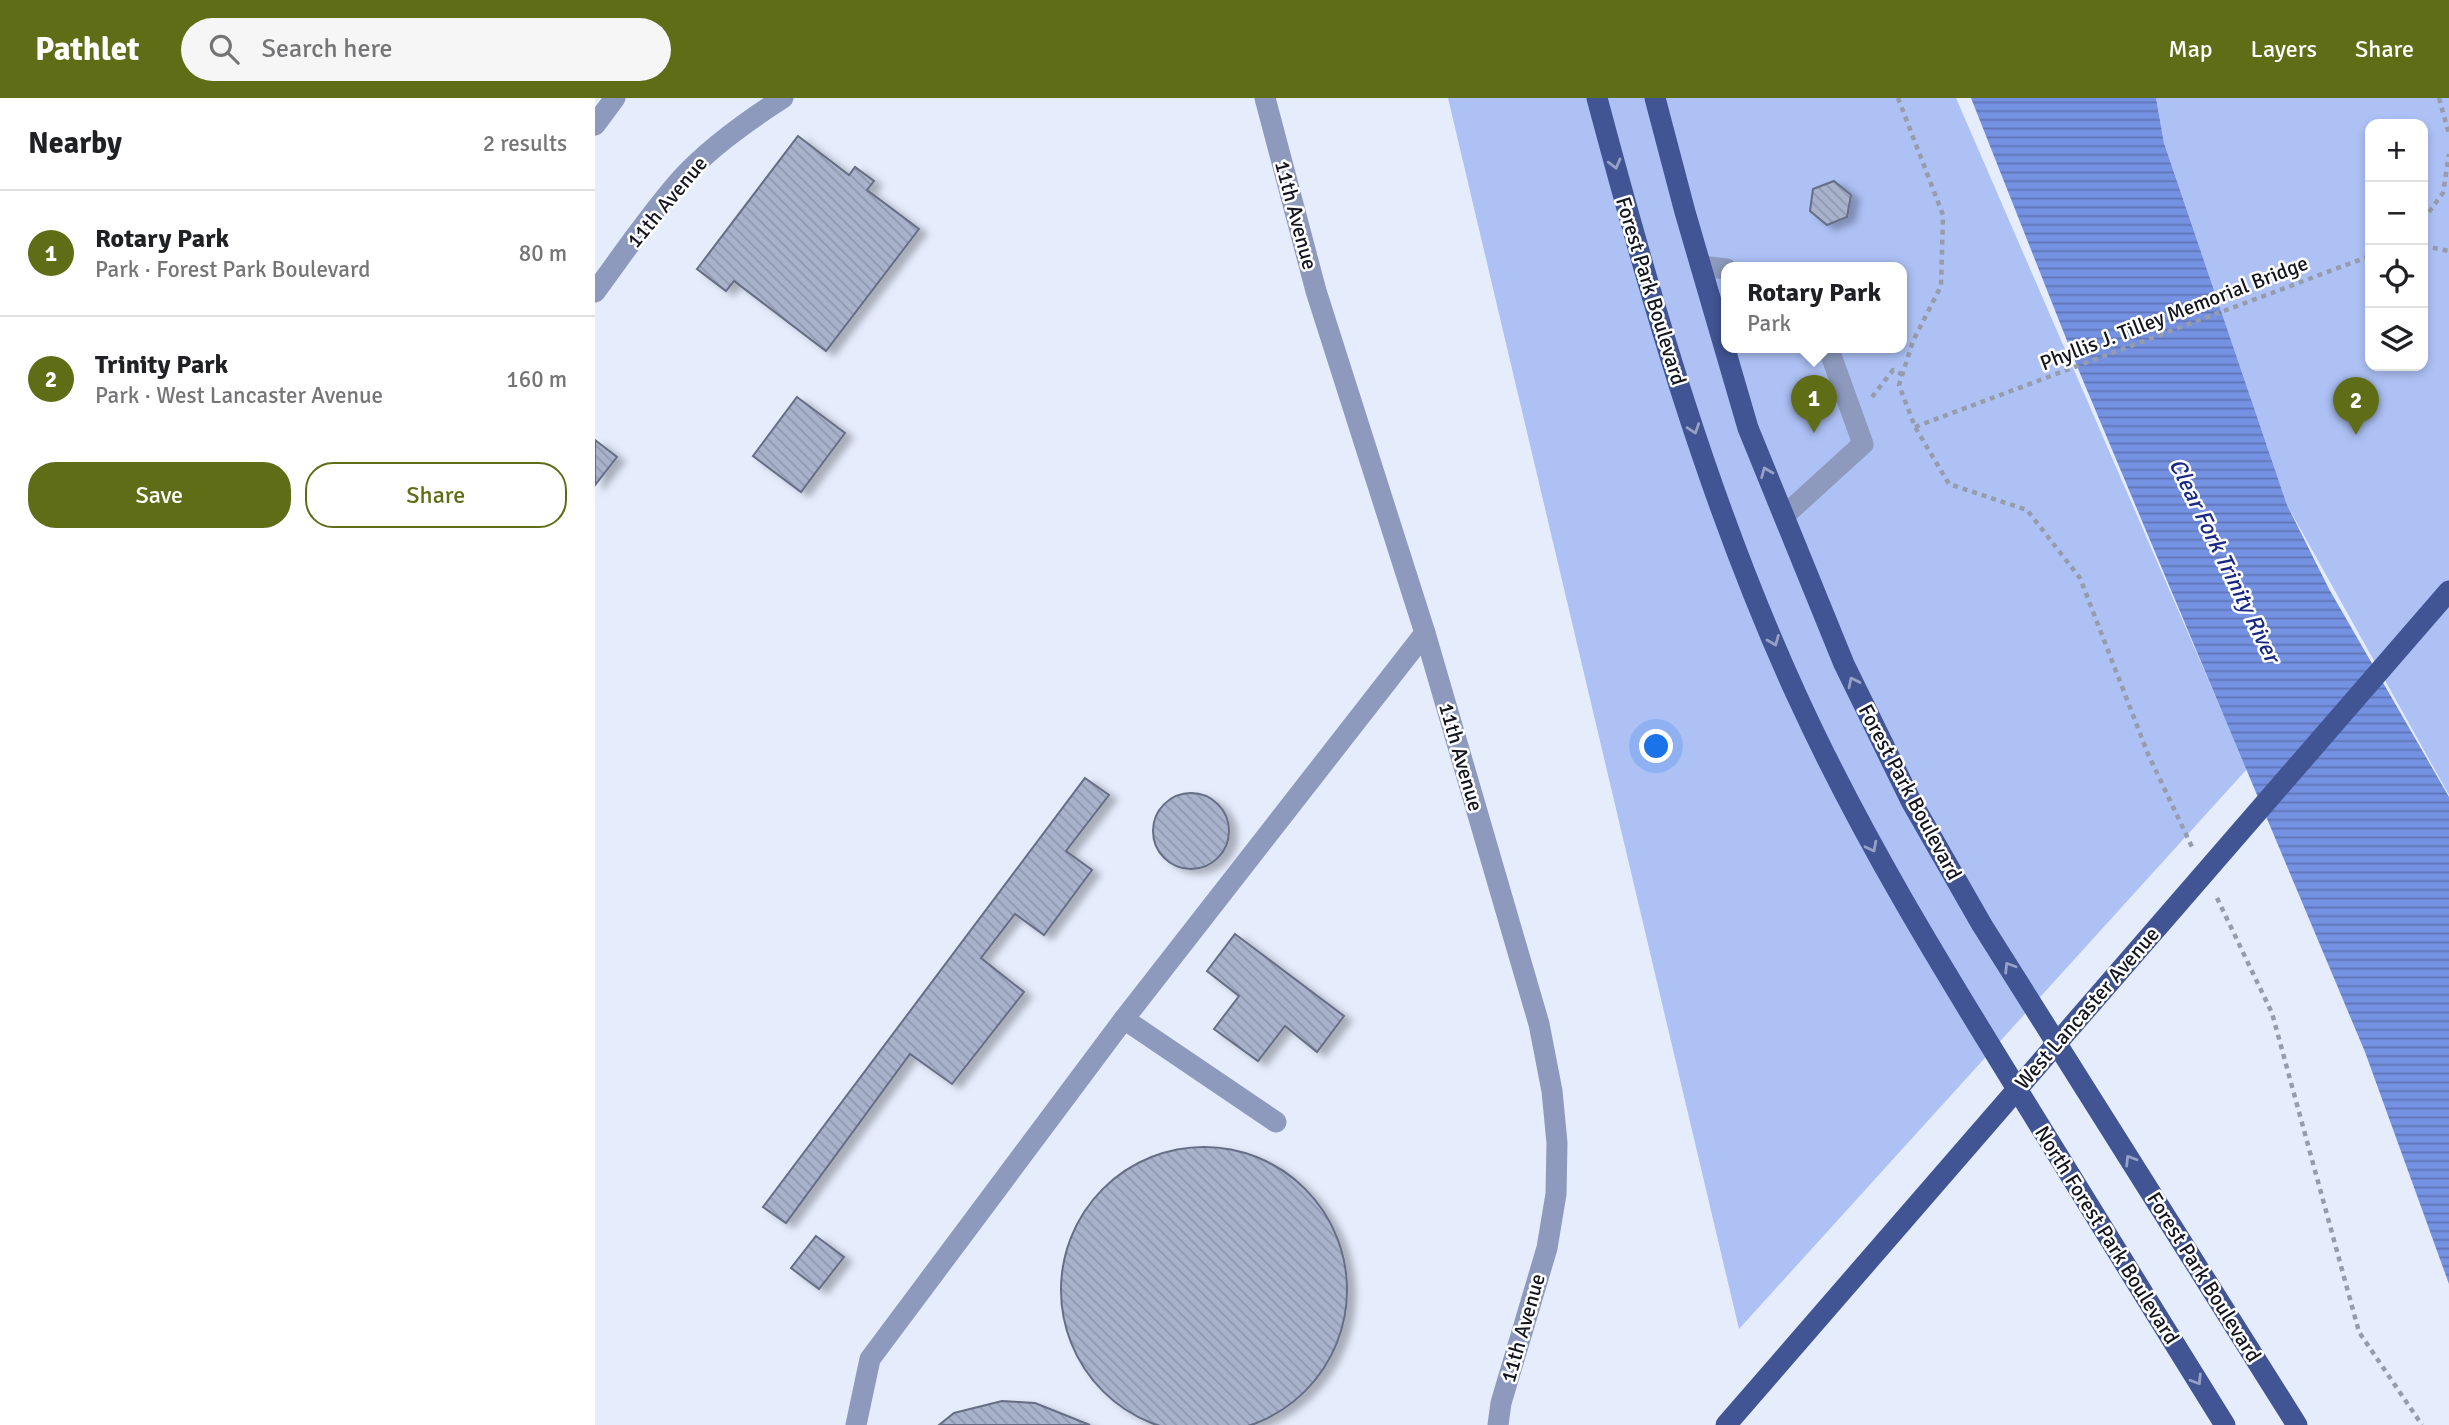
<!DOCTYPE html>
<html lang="en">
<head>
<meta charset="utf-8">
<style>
	:root { --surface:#fff; --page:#f6f6f6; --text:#202124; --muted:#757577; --line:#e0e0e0; --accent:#606d17 }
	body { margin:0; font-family:Signika,sans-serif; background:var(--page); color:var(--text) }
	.controls { position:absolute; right:21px; top:21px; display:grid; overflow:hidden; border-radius:14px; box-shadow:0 4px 10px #0003 }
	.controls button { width:63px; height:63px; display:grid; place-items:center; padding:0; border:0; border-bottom:2px solid var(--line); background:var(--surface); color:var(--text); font:35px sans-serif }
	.you { position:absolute; left:1062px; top:649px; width:24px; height:24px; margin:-18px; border:5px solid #fff; border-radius:50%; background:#1a73e8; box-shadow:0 0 0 10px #1a73e833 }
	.badge { display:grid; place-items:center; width:46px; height:46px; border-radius:50%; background:var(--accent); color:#fff; font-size:23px; font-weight:700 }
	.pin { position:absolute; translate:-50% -58px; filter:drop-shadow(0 2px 4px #0008) }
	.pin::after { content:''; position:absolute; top:37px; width:24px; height:21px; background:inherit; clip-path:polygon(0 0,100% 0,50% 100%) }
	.popup { position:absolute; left:1126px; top:164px; width:186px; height:91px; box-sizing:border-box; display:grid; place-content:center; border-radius:14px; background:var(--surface); filter:drop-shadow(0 2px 5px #0005); font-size:23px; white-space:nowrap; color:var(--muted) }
	.popup b { font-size:26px; color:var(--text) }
	.popup::after { content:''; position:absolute; left:50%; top:100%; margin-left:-14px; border:14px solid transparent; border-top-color:var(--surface) }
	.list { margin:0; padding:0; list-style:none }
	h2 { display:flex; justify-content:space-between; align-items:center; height:91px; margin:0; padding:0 28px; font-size:30px }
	h2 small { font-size:23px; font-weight:400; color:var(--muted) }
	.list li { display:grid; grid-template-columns:46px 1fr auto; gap:21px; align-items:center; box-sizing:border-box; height:126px; padding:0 28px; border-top:2px solid var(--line) }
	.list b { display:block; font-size:26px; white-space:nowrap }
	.list p { margin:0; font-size:23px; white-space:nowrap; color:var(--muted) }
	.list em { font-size:23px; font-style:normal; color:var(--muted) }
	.actions { display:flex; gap:14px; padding:21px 28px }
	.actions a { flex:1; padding:16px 0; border:2px solid var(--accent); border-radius:28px; text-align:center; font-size:24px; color:var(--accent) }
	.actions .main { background:var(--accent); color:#fff }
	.icon { flex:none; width:38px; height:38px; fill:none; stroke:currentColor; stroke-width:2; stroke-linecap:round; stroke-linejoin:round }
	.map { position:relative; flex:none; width:1854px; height:1327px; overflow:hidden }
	header { display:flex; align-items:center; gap:42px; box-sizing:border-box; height:98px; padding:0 35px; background:var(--accent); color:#fff }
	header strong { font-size:33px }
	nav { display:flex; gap:38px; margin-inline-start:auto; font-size:24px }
	.search { width:490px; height:63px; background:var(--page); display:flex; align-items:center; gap:18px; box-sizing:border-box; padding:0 24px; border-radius:38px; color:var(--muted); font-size:26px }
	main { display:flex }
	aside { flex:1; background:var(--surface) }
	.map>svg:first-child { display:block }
	.park { fill:#adc1f5; fill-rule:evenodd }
	.water { fill:url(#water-rules) }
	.building { fill:url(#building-back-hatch); stroke:#656e85; stroke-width:2; filter:url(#shadow) }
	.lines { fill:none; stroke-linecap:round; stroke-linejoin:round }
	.path { stroke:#979caa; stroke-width:4.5; stroke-dasharray:5 5; stroke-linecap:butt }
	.minor { stroke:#8d9abe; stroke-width:21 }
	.major { stroke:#415594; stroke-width:21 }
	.major-bridge { stroke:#415594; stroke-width:21 }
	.oneway { stroke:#96a2c4 }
	.labels { text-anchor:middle; stroke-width:5; stroke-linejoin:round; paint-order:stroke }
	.street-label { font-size:21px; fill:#13161f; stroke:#fff }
	.water-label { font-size:23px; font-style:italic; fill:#182883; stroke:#fff }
</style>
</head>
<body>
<header>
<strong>Pathlet</strong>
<div class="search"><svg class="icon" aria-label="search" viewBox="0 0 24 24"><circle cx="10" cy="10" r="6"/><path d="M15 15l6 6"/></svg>Search here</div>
<nav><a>Map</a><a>Layers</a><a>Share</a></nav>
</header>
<main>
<aside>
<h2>Nearby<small>2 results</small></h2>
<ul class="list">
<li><span class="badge">1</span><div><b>Rotary Park</b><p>Park · Forest Park Boulevard</p></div><em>80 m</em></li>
<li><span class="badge">2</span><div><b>Trinity Park</b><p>Park · West Lancaster Avenue</p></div><em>160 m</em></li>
</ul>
<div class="actions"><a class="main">Save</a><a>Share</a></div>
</aside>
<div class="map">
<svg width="1854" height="1327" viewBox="0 0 1854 1327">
	<defs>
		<pattern id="water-rules" width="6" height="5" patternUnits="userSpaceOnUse" patternTransform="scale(1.75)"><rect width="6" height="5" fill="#7591e1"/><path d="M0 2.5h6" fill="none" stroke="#5f75b6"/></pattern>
		<pattern id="building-back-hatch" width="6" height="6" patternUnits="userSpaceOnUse" patternTransform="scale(1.75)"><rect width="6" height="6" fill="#a8b2cb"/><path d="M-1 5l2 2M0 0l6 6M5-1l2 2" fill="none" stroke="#9098ae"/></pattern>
		<filter id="shadow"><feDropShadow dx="8" dy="4.5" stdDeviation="3.5" flood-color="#0004"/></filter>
	</defs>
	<rect width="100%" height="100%" fill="#e5ecfc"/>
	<g class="park">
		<path d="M 853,0 L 1361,0 L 1652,671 L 1144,1231 ZM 1132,169 L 1306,169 L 1306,249 L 1132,249 Z"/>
		<path d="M 1561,0 L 1854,0 L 1854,697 L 1692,407 L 1569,45 ZM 1775,26 L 1828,26 L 1828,268 L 1775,268 Z"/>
	</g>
	<path class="water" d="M 1376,0 L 1561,0 L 1569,45 L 1692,407 L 1734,491 L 1854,699 L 1854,1186 L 1770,954 L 1484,273 Z"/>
	<g class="building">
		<path d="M 203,38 L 254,77 L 260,69 L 279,83 L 272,92 L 324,131 L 231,253 L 139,183 L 131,193 L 102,171 Z"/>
		<path d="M 1239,83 L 1256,97 L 1252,119 L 1232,127 L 1215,113 L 1218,91 Z"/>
		<path d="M 202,299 L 250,335 L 206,394 L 158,358 Z"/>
		<path d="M 0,342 L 22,359 L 0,387 Z"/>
		<path d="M 490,680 L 514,697 L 471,753 L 497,772 L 449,837 L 420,816 L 386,860 L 429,894 L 357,986 L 315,956 L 191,1125 L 168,1109 Z"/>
		<circle cx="596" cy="733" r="38"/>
		<path d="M 640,836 L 749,918 L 722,954 L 690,928 L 663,963 L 619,931 L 644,898 L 612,873 Z"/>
		<circle cx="609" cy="1192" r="143"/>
		<path d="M 221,1138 L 249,1159 L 224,1191 L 196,1170 Z"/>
		<path d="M 407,1303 L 440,1305 L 495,1327 L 344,1327 L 359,1315 Z"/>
	</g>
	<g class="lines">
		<g class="path">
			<path d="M 1303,0 L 1348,117 L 1346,188 L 1318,243 L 1304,287 L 1320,329 L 1354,386 L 1432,412 L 1485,480 L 1553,656 L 1598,751"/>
			<path d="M 1844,0 L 1854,36"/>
			<path d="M 1828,122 L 1848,95 L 1854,56"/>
			<path d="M 1828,148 L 1854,153"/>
			<path d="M 1277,299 L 1298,272 L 1308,277"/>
			<path d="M 1320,329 L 1775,158"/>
			<path d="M 1622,800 L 1677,915 L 1764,1234 L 1827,1327"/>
		</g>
		<g class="minor">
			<path d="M 670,0 L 721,193 L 830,535 L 944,926 L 957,993 L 962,1045 L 961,1096 L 952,1150 L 906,1305 L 903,1327"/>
			<path d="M 0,27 L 20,0"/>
			<path d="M 1106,168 L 1132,171"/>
			<path d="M 0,194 C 28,156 55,116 86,81 C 115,49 152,23 188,0"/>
			<path d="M 1189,418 L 1268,346 L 1233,249"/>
			<path d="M 529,921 L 681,1024"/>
			<path d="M 261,1327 L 275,1261 L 529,921 L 830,535"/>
		</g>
		<g class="major">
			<path d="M 1002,0 C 1056,203 1114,406 1202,598 C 1266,738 1346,868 1427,999 C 1494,1108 1562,1218 1630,1327"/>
			<path d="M 1060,0 L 1090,114 L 1153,330 L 1249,566 L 1316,703 L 1387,827 L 1702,1327"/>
		</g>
		<path class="major-bridge" d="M 1131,1327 L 1854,493"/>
	</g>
	<defs><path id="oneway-chevron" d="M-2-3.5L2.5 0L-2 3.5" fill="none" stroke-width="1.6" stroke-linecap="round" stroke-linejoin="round" transform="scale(1.75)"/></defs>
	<g class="oneway">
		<use href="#oneway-chevron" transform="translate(1020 66) rotate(75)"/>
		<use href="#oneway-chevron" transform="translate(1099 331) rotate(71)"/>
		<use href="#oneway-chevron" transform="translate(1171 374) rotate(-112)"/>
		<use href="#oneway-chevron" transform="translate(1179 543) rotate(68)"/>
		<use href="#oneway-chevron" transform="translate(1258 584) rotate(-116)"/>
		<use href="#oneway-chevron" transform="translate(1277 749) rotate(63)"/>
		<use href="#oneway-chevron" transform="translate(1414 869) rotate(-122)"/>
		<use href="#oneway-chevron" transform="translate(1535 1062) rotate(-122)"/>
		<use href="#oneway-chevron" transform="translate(1602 1282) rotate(58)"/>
	</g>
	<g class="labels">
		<g class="street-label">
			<text transform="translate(72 104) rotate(-50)" y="7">11th Avenue</text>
			<text transform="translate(701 117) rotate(75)" y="7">11th Avenue</text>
			<text transform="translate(1056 193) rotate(73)" y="7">Forest Park Boulevard</text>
			<text transform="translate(1579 215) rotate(-21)" y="7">Phyllis J. Tilley Memorial Bridge</text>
			<text transform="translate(866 659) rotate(74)" y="7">11th Avenue</text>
			<text transform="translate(1315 694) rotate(62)" y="7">Forest Park Boulevard</text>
			<text transform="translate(1492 910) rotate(-49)" y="7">West Lancaster Avenue</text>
			<text transform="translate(1512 1137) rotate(58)" y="7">North Forest Park Boulevard</text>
			<text transform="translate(1609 1179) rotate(58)" y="7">Forest Park Boulevard</text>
			<text transform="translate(928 1230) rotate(-74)" y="7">11th Avenue</text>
		</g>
		<g class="water-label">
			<text transform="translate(1630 462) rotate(64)" y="8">Clear Fork Trinity River</text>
		</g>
	</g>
</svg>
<div class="controls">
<button>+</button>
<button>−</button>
<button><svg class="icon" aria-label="locate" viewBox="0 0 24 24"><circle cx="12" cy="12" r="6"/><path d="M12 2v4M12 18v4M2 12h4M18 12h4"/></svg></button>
<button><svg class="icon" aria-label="layers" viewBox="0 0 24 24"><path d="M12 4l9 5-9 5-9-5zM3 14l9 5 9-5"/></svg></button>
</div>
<div class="you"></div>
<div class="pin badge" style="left:1219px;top:335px">1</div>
<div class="popup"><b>Rotary Park</b>Park</div>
<div class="pin badge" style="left:1761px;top:337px">2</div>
</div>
</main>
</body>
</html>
